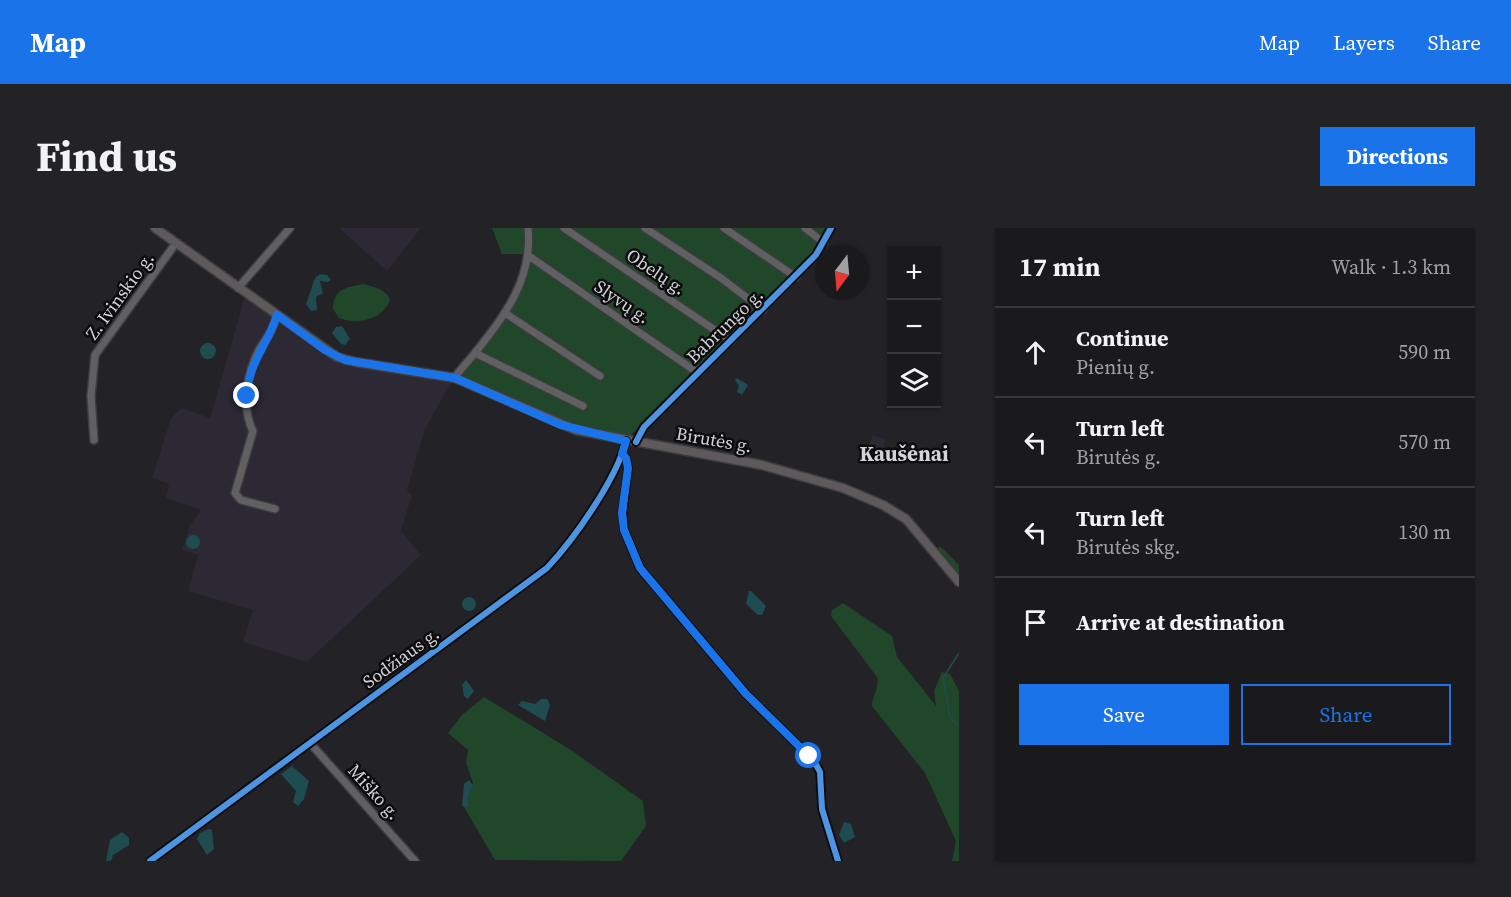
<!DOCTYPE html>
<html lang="en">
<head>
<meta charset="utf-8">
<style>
	:root { --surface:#1a1a1c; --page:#232325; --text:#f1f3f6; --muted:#9fa1a3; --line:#38383b; --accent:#1a73e8 }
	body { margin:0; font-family:"Source Serif 4",serif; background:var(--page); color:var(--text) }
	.controls { position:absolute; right:18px; top:18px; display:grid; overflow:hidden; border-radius:0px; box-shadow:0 2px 4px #0004 }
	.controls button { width:54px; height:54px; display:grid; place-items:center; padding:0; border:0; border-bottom:2px solid var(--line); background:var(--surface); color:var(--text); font:30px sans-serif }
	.compass { position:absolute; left:779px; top:18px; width:54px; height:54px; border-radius:50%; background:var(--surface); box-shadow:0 2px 4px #0004; rotate:196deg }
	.stop { position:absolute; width:18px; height:18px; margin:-14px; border:4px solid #1a73e8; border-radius:50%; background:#fff }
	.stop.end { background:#1a73e8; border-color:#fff; box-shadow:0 2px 6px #0008 }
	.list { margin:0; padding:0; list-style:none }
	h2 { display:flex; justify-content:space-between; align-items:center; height:78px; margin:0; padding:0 24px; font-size:26px }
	h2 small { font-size:20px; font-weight:400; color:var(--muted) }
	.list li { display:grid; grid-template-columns:39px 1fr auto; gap:18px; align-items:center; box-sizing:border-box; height:90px; padding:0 24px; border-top:2px solid var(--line) }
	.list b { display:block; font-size:22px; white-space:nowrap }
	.list p { margin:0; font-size:20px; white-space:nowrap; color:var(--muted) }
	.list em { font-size:20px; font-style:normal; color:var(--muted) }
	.actions { display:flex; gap:12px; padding:18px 24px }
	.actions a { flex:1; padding:14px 0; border:2px solid var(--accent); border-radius:0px; text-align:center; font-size:21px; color:var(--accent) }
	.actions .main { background:var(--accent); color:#fff }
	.icon { flex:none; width:33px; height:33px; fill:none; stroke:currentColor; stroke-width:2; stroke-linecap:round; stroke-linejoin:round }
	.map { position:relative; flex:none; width:923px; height:633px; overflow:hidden; border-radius:0px }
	header { display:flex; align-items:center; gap:36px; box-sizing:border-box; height:84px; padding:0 30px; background:var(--accent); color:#fff }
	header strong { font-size:28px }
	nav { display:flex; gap:33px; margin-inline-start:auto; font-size:21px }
	.intro { display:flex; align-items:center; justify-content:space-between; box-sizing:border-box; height:144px; padding:0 36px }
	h1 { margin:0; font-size:42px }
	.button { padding:15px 27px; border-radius:0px; background:var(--accent); color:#fff; font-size:21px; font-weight:700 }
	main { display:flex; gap:36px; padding:0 36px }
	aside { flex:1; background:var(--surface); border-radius:0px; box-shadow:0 2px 4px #0004 }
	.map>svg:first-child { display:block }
	.built { fill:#2c2834 }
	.green { fill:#204729 }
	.water { fill:#1e4c51 }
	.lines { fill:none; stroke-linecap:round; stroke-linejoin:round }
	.stream { stroke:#1e4c51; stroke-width:1.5 }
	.minor-casing { stroke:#3d3c3f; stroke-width:10 }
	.major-casing { stroke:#3d3c3f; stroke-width:11 }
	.minor { stroke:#606062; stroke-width:7 }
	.major { stroke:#5e595b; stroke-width:8 }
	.cycleway-casing { stroke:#0c0b0e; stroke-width:10 }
	.cycleway { stroke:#4d94e3; stroke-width:6 }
	.route { stroke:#1a73e8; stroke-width:8 }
	.labels { text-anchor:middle; stroke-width:5; stroke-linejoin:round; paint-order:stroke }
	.street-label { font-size:18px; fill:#d4d3d7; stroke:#0c0b0e }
	.quarter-label { font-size:21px; font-weight:bold; fill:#d4d3d7; stroke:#0c0b0e }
</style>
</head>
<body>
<header>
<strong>Map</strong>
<nav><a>Map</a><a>Layers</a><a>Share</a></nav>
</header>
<div class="intro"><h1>Find us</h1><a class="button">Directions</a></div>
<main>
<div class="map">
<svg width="923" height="633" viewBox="0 0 923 633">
	<rect width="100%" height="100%" fill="#232226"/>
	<g class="built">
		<path d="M 303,0 L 385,0 L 351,43 Z"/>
		<path d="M 209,68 L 284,123 L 304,133 L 416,153 L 389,201 L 371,263 L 376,267 L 365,303 L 385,327 L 271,434 L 207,414 L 217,382 L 152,363 L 162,327 L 146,322 L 154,297 L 165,282 L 130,270 L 133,256 L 116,250 L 135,190 L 146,180 L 174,190 Z"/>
		<path d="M 837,207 L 850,212 L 845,226 L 832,221 Z"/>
	</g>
	<g class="green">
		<path d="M 456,0 L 792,0 L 782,21 L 592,210 L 543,200 L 424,148 C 452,112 492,74 495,26 L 466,26 Z"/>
		<path d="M 327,56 C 338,59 350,61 354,72 C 347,92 321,97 303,90 L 297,81 C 298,60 309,60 327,56 Z"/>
		<path d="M 904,318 L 923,337 L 923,349 L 901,321 Z"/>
		<path d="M 807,375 L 856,408 L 861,429 L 900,478 L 898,463 L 906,444 L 914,446 L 923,463 L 923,633 L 916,633 L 920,613 L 889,545 L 836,478 C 836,468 844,459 841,449 L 795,388 L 796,382 Z"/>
		<path d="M 448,469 L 535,522 L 607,573 L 610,598 L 585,633 L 459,632 L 428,579 L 433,576 L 432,568 L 437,555 L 430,535 L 432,522 L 412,505 L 426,487 Z"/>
	</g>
	<g class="water">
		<path d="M 284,46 L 291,47 L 295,52 L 292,54 L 284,53 L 287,65 L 280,69 L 281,82 L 275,83 L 270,76 L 279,50 Z"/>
		<path d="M 306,98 L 314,111 L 309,117 L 305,116 L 296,105 L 300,99 Z"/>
		<circle cx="172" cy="123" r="8"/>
		<path d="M 701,150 L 712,157 L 706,167 L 701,164 L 703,158 L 699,152 Z"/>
		<circle cx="157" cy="314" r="7"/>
		<path d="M 713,363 L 715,363 L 730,378 L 726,387 L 722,387 L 710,376 Z"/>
		<circle cx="433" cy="376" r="7"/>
		<path d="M 430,452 L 438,463 L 432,471 L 428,468 L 426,457 Z"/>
		<path d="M 505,471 L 511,471 L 514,477 L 509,493 L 482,477 L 486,473 L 499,476 Z"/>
		<path d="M 256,538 L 273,553 L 268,571 L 262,578 L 257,574 L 260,563 L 245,546 Z"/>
		<path d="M 433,552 L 437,558 L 432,568 L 433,577 L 429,580 L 426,577 L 428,556 Z"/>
		<path d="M 808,594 L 815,596 L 819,609 L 808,615 L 803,607 Z"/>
		<path d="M 173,601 L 176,602 L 178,621 L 171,627 L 161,611 L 164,605 Z"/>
		<path d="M 86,604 L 93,610 L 93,617 L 77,627 L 75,633 L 70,633 L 74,612 Z"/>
	</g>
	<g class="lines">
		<path class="stream" d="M 923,425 L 907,450 L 914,489 L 923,498"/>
		<defs>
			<g id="minor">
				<path d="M 528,0 L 695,113"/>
				<path d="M 609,0 L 685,50 L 727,82"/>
				<path d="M 688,0 L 760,49"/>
				<path d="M 769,0 L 788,15"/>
				<path d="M 493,28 L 662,145"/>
				<path d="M 202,60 L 254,0"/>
				<path d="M 469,85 L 564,148"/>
				<path d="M 439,125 L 547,178"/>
				<path d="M 419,150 C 424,141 433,133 439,125 C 470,86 497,51 492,0"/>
				<path d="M 58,212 L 55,168 L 59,127 L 140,15"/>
				<path d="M 600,214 L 608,199 L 780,27 L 795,0"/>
				<path d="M 586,226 L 590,230 L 592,240 L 587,285 L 588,302 L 604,340 L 710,466 L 778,533 L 784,544 L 786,581 L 802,633"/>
				<path d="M 239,281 L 205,272 L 199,265 L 217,203 C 205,181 211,143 224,120 C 233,106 236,104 241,87"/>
				<path d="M 274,515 L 379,633"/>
				<path d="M 114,633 L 511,340 C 538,311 580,252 590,213"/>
			</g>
			<path id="major" d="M 119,0 L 301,129 L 319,134 L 419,150 L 540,202 L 726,237 L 807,260 L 847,277 L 870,291 L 923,354"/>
		</defs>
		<use href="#minor" class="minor-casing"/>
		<use href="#major" class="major-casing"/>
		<use href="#minor" class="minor"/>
		<use href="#major" class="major"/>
		<defs>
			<g id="cycleway">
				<path d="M 600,214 L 608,199 L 780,27 L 795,0"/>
				<path d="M 586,226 L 590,230 L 592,240 L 587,285 L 588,302 L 604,340 L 710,466 L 778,533 L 784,544 L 786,581 L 802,633"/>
				<path d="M 114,633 L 511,340 C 538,311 580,252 590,213"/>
			</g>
		</defs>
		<use href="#cycleway" class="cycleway-casing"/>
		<use href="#cycleway" class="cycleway"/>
	</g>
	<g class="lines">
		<path class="route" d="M 211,168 C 211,137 233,115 241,87 L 289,122 L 309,132 L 419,150 L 525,197 L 590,213 L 586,226 L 590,230 L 592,240 L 586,285 L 588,302 L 604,340 L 710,466 L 773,528"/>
	</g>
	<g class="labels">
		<g class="street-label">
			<text transform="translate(620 44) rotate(34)" y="6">Obelų g.</text>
			<text transform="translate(84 68) rotate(-54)" y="6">Z. Ivinskio g.</text>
			<text transform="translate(586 74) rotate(34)" y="6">Slyvų g.</text>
			<text transform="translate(689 98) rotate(-44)" y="6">Babrungo g.</text>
			<text transform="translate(678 212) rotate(10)" y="6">Birutės g.</text>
			<text transform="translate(365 430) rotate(-36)" y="6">Sodžiaus g.</text>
			<text transform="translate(338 564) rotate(48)" y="6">Miško g.</text>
		</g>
		<g class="quarter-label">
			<text x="868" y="233">Kaušėnai</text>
		</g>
	</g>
</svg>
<div class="controls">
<button>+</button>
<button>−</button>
<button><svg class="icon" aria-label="layers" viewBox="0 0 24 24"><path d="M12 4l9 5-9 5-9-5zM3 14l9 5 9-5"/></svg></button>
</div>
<svg class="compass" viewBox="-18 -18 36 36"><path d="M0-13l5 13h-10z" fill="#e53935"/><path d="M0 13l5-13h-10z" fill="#9fa1a3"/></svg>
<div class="stop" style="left:773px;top:528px"></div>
<div class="stop end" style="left:211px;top:168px"></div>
</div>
<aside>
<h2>17 min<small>Walk · 1.3 km</small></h2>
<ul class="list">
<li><svg class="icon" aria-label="ahead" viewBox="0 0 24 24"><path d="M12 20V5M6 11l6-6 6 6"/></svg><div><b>Continue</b><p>Pienių g.</p></div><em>590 m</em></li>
<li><svg class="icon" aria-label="left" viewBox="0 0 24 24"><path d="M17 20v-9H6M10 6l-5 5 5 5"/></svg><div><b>Turn left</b><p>Birutės g.</p></div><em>570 m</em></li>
<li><svg class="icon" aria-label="left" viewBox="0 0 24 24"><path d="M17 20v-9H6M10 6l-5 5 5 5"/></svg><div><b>Turn left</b><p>Birutės skg.</p></div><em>130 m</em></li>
<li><svg class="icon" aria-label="arrive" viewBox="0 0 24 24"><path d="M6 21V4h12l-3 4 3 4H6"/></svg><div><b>Arrive at destination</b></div></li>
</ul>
<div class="actions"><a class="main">Save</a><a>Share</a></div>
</aside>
</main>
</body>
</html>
